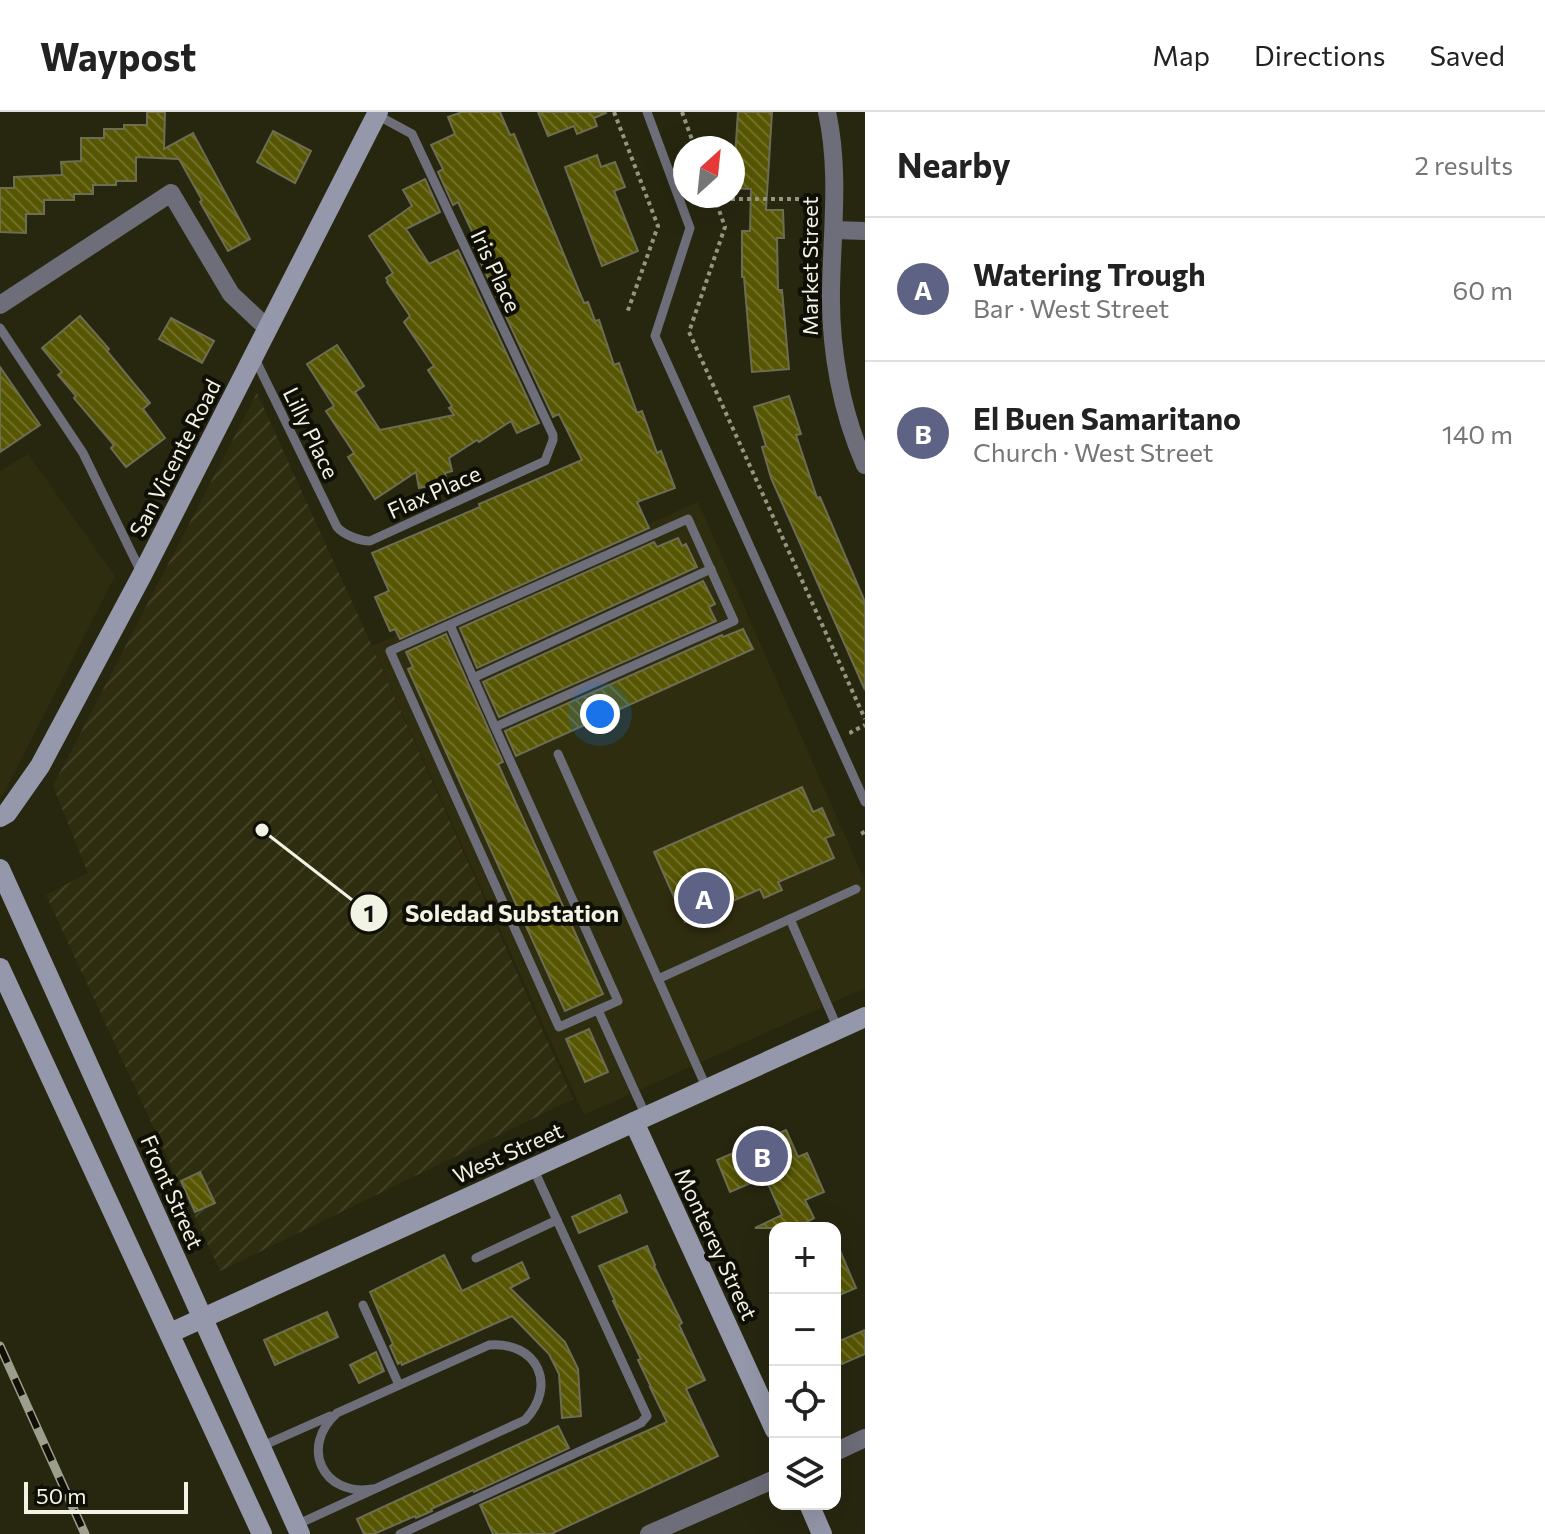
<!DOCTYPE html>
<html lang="en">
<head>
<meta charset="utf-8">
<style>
	:root { --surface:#fff; --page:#f6f6f6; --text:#222; --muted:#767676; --line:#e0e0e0; --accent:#5e6284 }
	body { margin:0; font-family:Commissioner,sans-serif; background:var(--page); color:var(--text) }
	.controls { position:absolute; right:24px; bottom:24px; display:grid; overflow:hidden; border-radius:16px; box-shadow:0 8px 32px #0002 }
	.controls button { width:72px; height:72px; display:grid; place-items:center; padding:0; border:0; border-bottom:2px solid var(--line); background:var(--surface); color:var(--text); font:40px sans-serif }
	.compass { position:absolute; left:673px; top:24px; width:72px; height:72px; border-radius:50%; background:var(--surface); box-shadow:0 8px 32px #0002; rotate:27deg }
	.scale { position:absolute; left:24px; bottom:20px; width:164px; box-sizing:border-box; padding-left:8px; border:4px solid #f2f3e4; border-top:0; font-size:22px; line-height:28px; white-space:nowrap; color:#f2f3e4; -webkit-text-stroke:6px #0f0f06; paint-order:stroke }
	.you { position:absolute; left:600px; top:602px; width:28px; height:28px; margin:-20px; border:6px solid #fff; border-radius:50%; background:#1a73e8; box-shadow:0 0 0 12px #1a73e833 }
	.badge { display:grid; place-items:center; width:52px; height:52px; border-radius:50%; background:var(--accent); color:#fff; font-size:26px; font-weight:700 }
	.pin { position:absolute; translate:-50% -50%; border:4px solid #fff; box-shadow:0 2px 8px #0006 }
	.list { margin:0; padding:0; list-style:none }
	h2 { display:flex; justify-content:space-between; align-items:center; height:104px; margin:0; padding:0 32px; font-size:34px }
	h2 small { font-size:26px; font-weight:400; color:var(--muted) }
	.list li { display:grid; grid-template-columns:52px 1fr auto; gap:24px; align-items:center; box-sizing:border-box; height:144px; padding:0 32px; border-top:2px solid var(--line) }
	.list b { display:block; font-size:30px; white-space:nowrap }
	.list p { margin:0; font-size:26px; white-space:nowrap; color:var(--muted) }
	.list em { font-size:26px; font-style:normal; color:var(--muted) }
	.icon { flex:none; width:44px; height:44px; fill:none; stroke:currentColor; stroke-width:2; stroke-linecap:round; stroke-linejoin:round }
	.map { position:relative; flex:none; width:865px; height:1422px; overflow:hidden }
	header { display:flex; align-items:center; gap:48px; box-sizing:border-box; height:112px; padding:0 40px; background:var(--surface); border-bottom:2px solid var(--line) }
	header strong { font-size:38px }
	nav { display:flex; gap:44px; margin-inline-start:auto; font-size:28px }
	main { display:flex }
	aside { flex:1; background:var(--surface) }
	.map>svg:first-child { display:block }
	.built { fill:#2e2d0f }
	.industrial { fill:url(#industrial-furrows) }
	.building { fill:url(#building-back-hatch); stroke:#6c6d53; stroke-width:2 }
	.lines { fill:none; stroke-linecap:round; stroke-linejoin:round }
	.path { stroke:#959583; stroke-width:4; stroke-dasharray:4 4; stroke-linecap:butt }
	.lane { stroke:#6d6e79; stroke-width:9 }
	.street { stroke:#6d6e79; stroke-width:18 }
	.secondary { stroke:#9598aa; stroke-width:20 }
	.rail-casing { stroke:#9d9e8c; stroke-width:9 }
	.rail { stroke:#0f0f06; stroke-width:6; stroke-dasharray:18; stroke-linecap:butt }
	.labels { text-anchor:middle; stroke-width:8; stroke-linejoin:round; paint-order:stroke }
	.street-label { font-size:22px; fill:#f2f3e4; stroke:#0f0f06 }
	.leader { fill:none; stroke:#f2f3e4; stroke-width:3 }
	.callout-dot { fill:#f2f3e4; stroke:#0f0f06; stroke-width:3 }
	.mark-label { font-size:24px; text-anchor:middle; font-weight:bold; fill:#111 }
	.callout-label { font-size:24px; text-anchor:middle; font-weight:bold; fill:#f2f3e4; stroke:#0f0f06; stroke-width:8; stroke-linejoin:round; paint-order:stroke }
</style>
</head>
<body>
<header>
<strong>Waypost</strong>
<nav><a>Map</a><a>Directions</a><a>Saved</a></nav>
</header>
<main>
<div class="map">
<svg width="865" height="1422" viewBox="0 0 865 1422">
	<defs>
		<pattern id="industrial-furrows" width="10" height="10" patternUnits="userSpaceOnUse" patternTransform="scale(2)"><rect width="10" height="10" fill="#2e2d0f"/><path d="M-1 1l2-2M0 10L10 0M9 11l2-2" fill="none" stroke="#424226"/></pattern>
		<pattern id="building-back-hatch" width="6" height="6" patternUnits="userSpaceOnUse" patternTransform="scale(2)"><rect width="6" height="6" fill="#575603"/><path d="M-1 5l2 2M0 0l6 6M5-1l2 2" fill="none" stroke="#706f28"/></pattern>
	</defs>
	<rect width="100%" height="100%" fill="#272710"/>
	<g class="built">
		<path d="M 28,342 L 115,464 L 3,683 L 0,684 L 0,359 Z"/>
		<path d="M 698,390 L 865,769 L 865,876 L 584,1003 L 372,534 Z"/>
	</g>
	<path class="industrial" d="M 257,281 L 372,534 L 573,987 L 220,1159 L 46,783 L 88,761 L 53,674 Z"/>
	<g class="building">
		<path d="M 147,0 L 165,0 L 164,37 L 193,21 L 250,127 L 228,139 L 200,90 L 202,88 L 179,47 L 136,45 L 136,69 L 116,69 L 116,73 L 93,73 L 93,82 L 74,82 L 74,88 L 44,88 L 44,102 L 26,102 L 26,121 L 0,120 L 0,76 L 14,76 L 14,65 L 62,63 L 61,50 L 81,49 L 81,26 L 104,26 L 104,17 L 124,17 L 124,13 L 147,13 Z"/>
		<path d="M 462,0 L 500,0 L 510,23 L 514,22 L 584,191 L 588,190 L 595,209 L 599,208 L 614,253 L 619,251 L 637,301 L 642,299 L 657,341 L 661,339 L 675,376 L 637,390 L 649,416 L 400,527 L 395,517 L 390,519 L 375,485 L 389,479 L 372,441 L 480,395 L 479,392 L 582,348 L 559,302 L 553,305 L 472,132 L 477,130 L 458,90 L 453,93 L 438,60 L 443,57 L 431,33 L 455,22 L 448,5 Z"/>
		<path d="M 538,0 L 605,0 L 606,1 L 594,6 L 597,14 L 577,22 L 574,14 L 548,24 Z"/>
		<path d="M 738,0 L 772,0 L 766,98 L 783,98 L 784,126 L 777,126 L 778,178 L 782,178 L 789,257 L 752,260 L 744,165 L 742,165 L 742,119 L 750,119 L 751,77 L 733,76 Z"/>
		<path d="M 273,19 L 311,39 L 295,71 L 257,50 Z"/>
		<path d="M 597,43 L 601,55 L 615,50 L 625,75 L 614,79 L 638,139 L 602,154 L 565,55 Z"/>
		<path d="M 425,67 L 440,100 L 406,117 L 429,152 L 458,138 L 539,311 L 517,321 L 511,309 L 479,330 L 477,328 L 449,346 L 452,359 L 445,361 L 447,370 L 419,376 L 416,360 L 375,387 L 348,345 L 354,341 L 326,299 L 334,294 L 307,252 L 337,233 L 364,274 L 355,280 L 380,318 L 454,303 L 449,296 L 452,294 L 428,258 L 434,254 L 404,210 L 410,204 L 387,170 L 388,169 L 386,166 L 393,161 L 369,124 L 412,94 L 403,78 Z"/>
		<path d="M 80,204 L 109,237 L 107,239 L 150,291 L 143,297 L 165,326 L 126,355 L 111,336 L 114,333 L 74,286 L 76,284 L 58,263 L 62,260 L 42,236 Z"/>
		<path d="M 171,206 L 214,229 L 202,251 L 159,227 Z"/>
		<path d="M 0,255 L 40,313 L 0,340 Z"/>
		<path d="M 789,284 L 801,322 L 796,323 L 817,386 L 820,385 L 865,490 L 865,578 L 771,366 L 762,335 L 766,334 L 754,295 Z"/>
		<path d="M 678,426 L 682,434 L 686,432 L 697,455 L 477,556 L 460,516 L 654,430 L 657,435 Z"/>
		<path d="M 703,469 L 715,492 L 709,495 L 716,509 L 499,605 L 483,570 Z"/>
		<path d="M 743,517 L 753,537 L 516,644 L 505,619 L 722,523 L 723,525 Z"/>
		<path d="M 446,522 L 503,650 L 498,652 L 603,882 L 565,899 L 408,557 L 413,555 L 406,540 Z"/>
		<path d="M 802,675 L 813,700 L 822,696 L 834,723 L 825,726 L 834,746 L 778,770 L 782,778 L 764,786 L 760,777 L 685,810 L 654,740 Z"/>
		<path d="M 589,917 L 608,960 L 585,970 L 566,927 Z"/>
		<path d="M 786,1018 L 798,1045 L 807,1041 L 824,1080 L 805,1088 L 814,1106 L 807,1110 L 810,1116 L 755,1116 L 782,1103 L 765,1065 L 730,1080 L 717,1048 Z"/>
		<path d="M 200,1060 L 215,1091 L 195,1100 L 181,1069 Z"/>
		<path d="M 620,1083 L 627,1100 L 579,1121 L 572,1105 Z"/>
		<path d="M 835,1127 L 856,1176 L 835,1185 Z"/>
		<path d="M 647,1134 L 655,1153 L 654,1154 L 682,1211 L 679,1213 L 705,1268 L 686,1277 L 718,1344 L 551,1422 L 493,1422 L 480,1393 L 667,1310 L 650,1275 L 651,1275 L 638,1248 L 641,1247 L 613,1189 L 615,1189 L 599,1154 Z"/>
		<path d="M 444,1143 L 462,1179 L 522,1150 L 529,1166 L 510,1176 L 565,1230 L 578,1257 L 581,1304 L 562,1306 L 559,1262 L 549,1242 L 512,1204 L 402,1253 L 401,1250 L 398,1252 L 390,1234 L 393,1232 L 370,1180 Z"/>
		<path d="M 327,1200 L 338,1225 L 275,1253 L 264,1228 Z"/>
		<path d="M 865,1218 L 865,1242 L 835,1255 L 835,1231 Z"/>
		<path d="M 376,1240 L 384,1259 L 359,1271 L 350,1253 Z"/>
		<path d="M 558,1314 L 569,1336 L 474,1380 L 473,1378 L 431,1397 L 432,1399 L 416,1406 L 415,1404 L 374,1422 L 364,1422 L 357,1407 Z"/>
	</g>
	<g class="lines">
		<g class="path">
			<path d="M 614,0 L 658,114 L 627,201"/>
			<path d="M 682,0 L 695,36"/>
			<path d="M 714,84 L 725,115 L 689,220 L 865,607"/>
			<path d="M 715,87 L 811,87"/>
			<path d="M 852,622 L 851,620 L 865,613"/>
			<path d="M 862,719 L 865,725"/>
		</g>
		<g class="lane">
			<path d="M 647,0 L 690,116 L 655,224 L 865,690"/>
			<path d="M 0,216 L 83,341 L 142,462"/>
			<path d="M 255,245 L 259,255 L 337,415 C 344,423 360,429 370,429 L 545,349 L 553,328 L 553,323 L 412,22 L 377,3"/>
			<path d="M 450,513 L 495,615 L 734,509 L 688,407 L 390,539 L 559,915 L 618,889 L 495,615"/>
			<path d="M 473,566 L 711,457"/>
			<path d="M 558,642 L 707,977"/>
			<path d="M 790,807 L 838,917"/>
			<path d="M 658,867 L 856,777"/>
			<path d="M 598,898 L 646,1004"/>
			<path d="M 476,1146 L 557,1108"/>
			<path d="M 363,1193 L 399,1273"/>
			<path d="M 260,1335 L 330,1304"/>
			<path d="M 296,1413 L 525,1308 C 558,1273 537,1229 489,1233 L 337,1301 C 299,1335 323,1385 373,1377"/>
			<path d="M 400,1422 L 641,1311 L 647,1304 L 533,1056"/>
		</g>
		<g class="street">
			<path d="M 827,0 C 840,59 832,118 831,178 C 830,237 841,299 865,353"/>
			<path d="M 834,118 L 865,119"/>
			<path d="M 0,193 L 171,81 L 231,182 L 267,216"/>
			<path d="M 835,1340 L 865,1326"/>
			<path d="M 649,1422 L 775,1367"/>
		</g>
		<g class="secondary">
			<path d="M 0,705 L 7,701 L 40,654 L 142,463 L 378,0"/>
			<path d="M 0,757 L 300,1422"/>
			<path d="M 0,856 L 262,1422"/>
			<path d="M 634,1010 L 775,1318"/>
			<path d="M 170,1221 L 865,905"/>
			<path d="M 809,1392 L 822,1422"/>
		</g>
		<defs>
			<path id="rail" d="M 0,1234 L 85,1422"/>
		</defs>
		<use href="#rail" class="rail-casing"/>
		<use href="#rail" class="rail"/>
	</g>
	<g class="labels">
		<g class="street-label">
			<text transform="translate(810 154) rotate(-90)" y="8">Market Street</text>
			<text transform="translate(496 159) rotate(65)" y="8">Iris Place</text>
			<text transform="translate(311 321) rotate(64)" y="8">Lilly Place</text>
			<text transform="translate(175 346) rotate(-63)" y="8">San Vicente Road</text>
			<text transform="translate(434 380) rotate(-24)" y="8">Flax Place</text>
			<text transform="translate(508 1041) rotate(-24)" y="8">West Street</text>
			<text transform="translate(172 1080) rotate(66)" y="8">Front Street</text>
			<text transform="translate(716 1132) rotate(65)" y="8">Monterey Street</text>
		</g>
	</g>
	<path class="leader" d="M262 718L369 801"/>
	<g class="callout-dot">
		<circle cx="262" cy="718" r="8"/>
		<circle cx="369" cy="801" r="20"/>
	</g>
	<g class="mark-label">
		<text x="369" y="810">1</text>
	</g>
	<g class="callout-label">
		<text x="512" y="810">Soledad Substation</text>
	</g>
</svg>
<div class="controls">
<button>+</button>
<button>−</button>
<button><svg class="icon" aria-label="locate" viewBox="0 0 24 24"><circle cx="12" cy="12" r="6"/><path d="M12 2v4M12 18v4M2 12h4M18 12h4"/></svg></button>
<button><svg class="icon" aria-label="layers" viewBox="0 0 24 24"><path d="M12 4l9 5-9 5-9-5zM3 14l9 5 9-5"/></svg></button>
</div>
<svg class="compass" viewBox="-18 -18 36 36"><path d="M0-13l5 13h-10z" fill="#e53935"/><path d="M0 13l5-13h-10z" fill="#767676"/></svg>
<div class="scale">50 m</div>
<div class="you"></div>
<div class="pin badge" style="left:704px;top:786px">A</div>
<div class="pin badge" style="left:762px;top:1044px">B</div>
</div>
<aside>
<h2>Nearby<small>2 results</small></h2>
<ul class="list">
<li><span class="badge">A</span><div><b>Watering Trough</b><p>Bar · West Street</p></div><em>60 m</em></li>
<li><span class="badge">B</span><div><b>El Buen Samaritano</b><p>Church · West Street</p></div><em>140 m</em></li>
</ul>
</aside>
</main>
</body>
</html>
